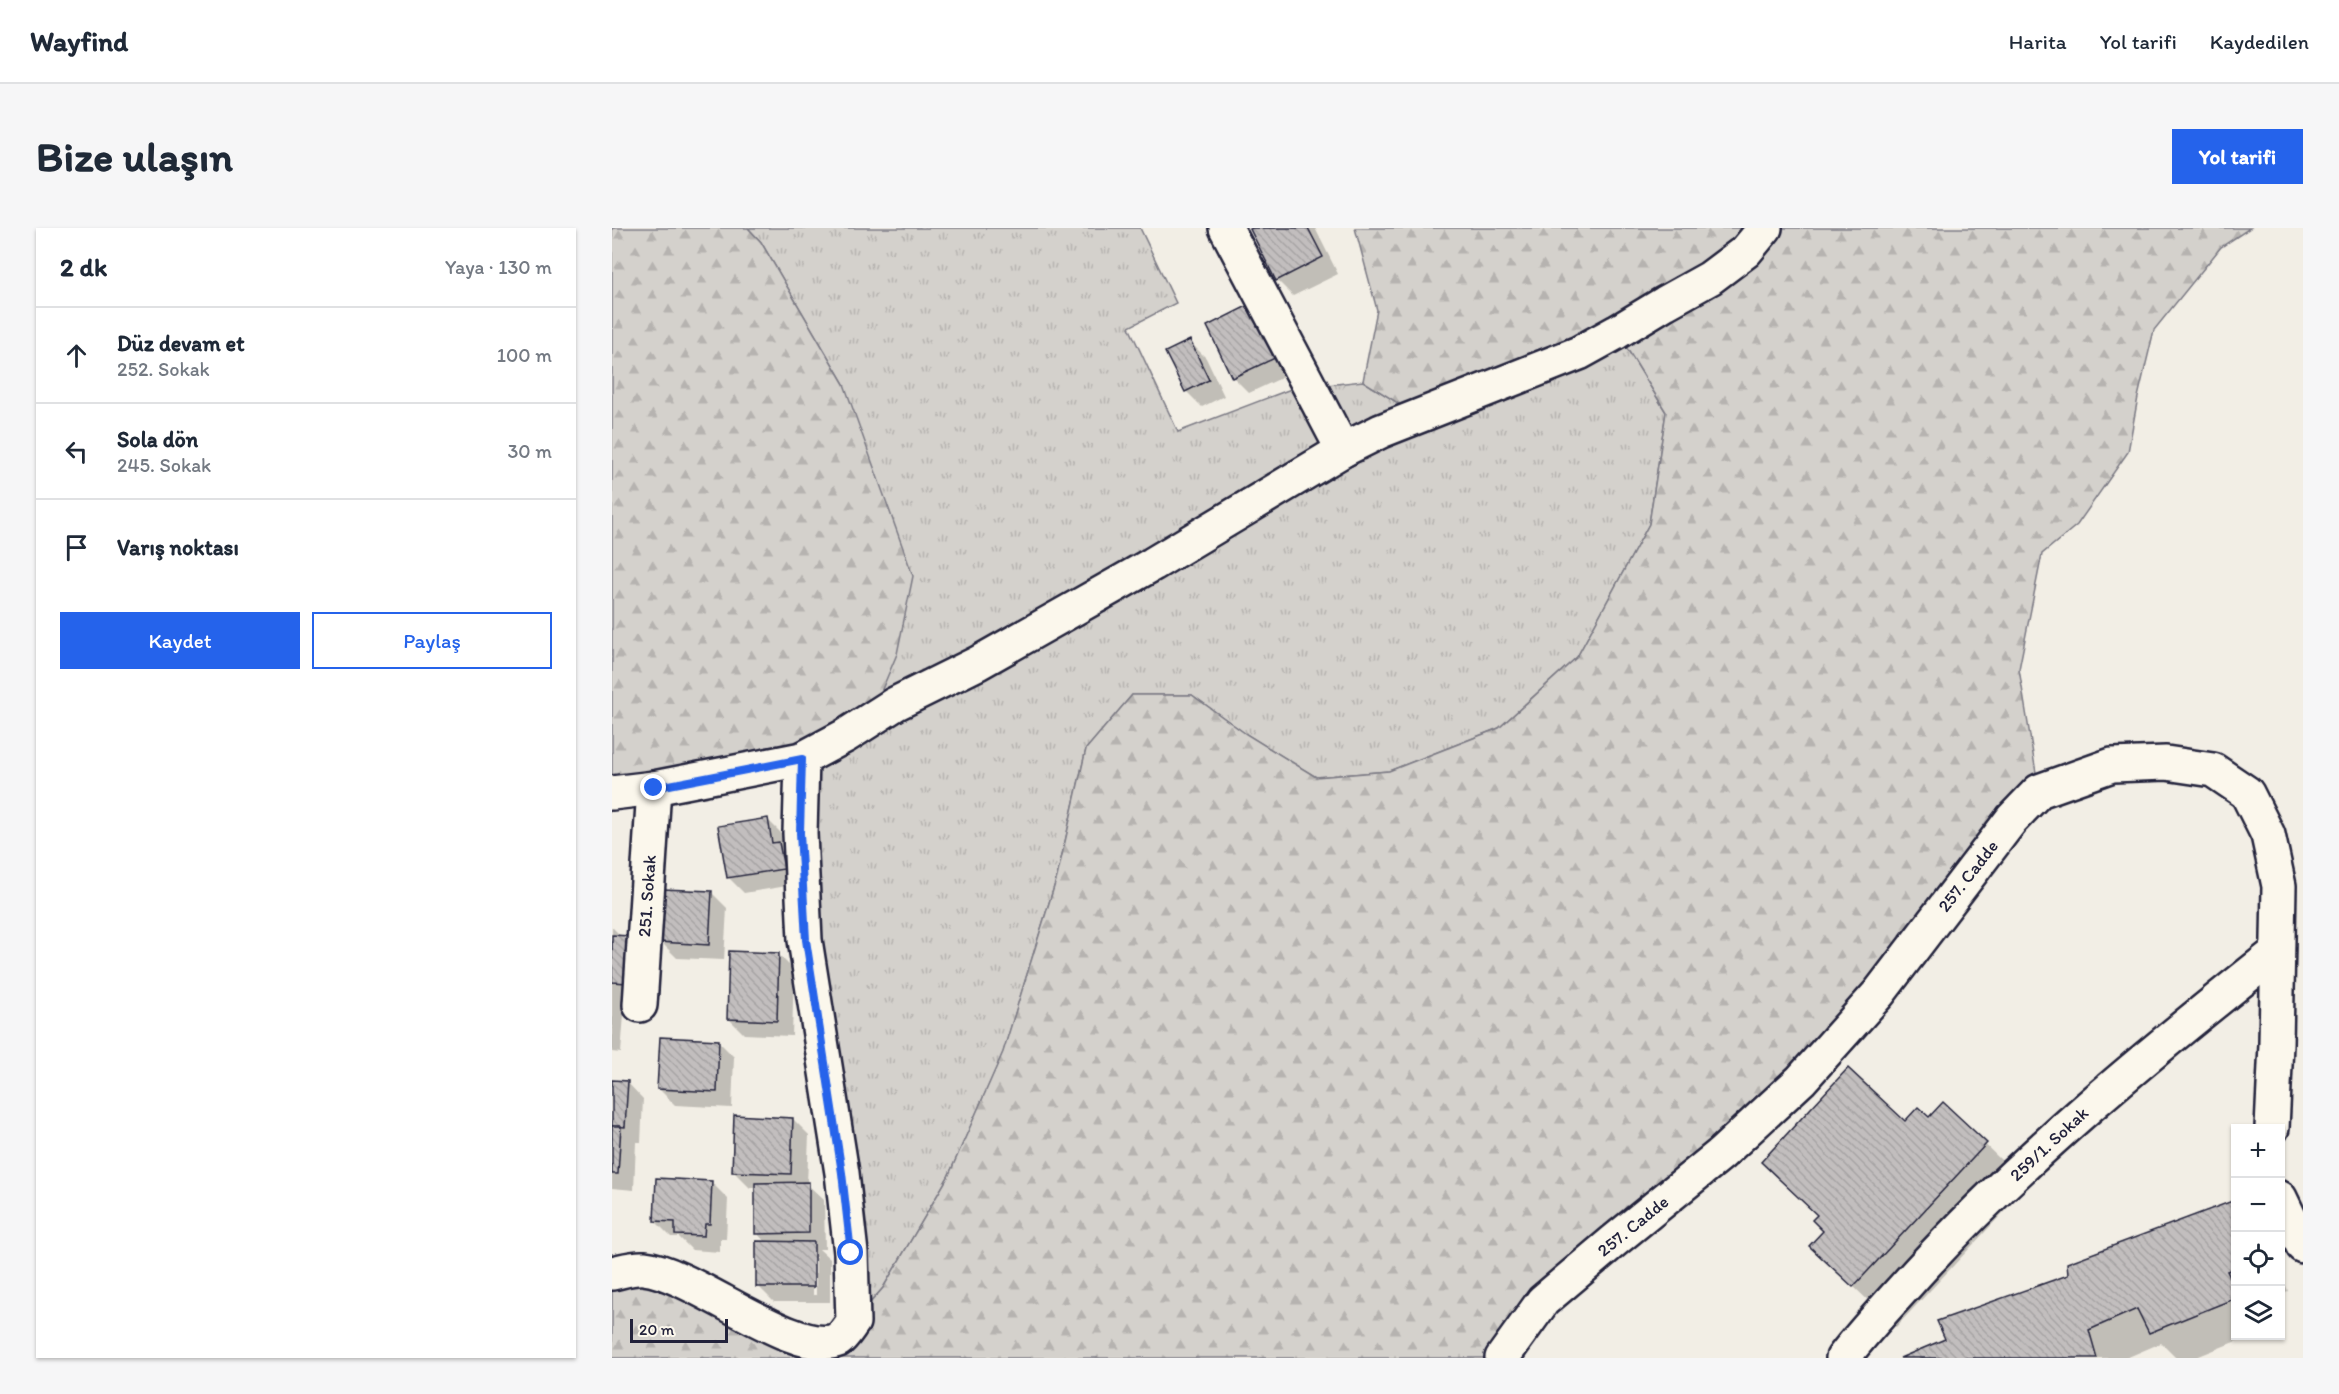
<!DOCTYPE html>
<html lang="tr">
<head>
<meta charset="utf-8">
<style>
	:root { --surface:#fff; --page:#f6f6f7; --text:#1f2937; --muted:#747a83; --line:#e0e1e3; --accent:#2563eb }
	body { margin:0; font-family:Itim,sans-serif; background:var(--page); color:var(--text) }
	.controls { position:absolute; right:18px; bottom:18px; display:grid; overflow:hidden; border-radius:0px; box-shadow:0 2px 4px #0004 }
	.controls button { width:54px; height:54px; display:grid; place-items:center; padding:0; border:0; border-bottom:2px solid var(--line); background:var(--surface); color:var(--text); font:30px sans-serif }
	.scale { position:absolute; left:18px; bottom:15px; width:98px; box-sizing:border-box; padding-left:6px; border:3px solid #22223b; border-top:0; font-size:16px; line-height:21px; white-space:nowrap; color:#22223b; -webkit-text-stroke:4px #fbf7ec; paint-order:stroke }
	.stop { position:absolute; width:18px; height:18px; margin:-14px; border:4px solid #2563eb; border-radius:50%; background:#fff }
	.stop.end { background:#2563eb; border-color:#fff; box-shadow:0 2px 6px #0008 }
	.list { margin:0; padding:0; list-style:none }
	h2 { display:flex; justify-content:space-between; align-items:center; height:78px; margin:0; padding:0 24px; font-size:26px }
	h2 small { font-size:20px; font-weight:400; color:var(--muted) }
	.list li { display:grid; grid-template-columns:39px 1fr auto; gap:18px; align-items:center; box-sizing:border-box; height:96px; padding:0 24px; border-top:2px solid var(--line) }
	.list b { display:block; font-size:22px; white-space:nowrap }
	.list p { margin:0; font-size:20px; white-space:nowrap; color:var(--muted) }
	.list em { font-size:20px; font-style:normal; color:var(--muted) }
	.actions { display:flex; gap:12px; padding:18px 24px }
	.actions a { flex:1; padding:14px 0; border:2px solid var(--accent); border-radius:0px; text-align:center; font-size:21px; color:var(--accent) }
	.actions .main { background:var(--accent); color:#fff }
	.icon { flex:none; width:33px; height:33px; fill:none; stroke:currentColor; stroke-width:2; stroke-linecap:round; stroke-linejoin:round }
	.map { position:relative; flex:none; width:1691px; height:1130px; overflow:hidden; border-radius:0px }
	header { display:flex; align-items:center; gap:36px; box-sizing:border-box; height:84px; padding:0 30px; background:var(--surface); border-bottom:2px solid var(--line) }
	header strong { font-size:28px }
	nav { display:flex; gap:33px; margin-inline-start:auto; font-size:21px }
	.intro { display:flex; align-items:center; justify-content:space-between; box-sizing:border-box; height:144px; padding:0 36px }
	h1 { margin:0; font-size:42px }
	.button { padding:15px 27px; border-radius:0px; background:var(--accent); color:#fff; font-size:21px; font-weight:700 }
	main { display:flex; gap:36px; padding:0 36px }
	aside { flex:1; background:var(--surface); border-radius:0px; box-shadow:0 2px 4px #0004 }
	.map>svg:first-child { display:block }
	.grass { fill:url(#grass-tufts); stroke:#7b7a84; stroke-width:1.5 }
	.forest { fill:url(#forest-firs); stroke:#7b7a84; stroke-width:1.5 }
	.shadow { fill:#0003; fill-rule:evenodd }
	.building { fill:url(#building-back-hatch); stroke:#22223b; stroke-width:1.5 }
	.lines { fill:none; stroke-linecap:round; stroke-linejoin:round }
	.minor-casing { stroke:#22223b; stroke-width:38 }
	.minor { stroke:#fbf7ec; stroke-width:33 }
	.route { stroke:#2563eb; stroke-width:8 }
	.labels { text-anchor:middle; stroke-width:4.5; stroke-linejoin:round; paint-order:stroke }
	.street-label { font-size:18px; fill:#22223b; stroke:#fbf7ec }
</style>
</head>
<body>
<header>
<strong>Wayfind</strong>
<nav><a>Harita</a><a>Yol tarifi</a><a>Kaydedilen</a></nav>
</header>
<div class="intro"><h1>Bize ulaşın</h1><a class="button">Yol tarifi</a></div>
<main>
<aside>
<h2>2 dk<small>Yaya · 130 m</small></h2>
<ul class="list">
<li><svg class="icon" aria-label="ahead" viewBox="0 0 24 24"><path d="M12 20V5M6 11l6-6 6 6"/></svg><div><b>Düz devam et</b><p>252. Sokak</p></div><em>100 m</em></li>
<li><svg class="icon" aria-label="left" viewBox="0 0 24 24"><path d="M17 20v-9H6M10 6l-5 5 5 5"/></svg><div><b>Sola dön</b><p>245. Sokak</p></div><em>30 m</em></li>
<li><svg class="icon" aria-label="arrive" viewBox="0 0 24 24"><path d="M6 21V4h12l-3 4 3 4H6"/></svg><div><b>Varış noktası</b></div></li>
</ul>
<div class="actions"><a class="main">Kaydet</a><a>Paylaş</a></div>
</aside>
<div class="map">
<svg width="1691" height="1130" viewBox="0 0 1691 1130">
	<defs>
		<pattern id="grass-tufts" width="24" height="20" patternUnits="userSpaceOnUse" patternTransform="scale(1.5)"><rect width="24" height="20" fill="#d4d1cc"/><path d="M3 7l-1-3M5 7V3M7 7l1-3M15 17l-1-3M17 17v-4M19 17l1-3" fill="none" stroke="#b6b3b0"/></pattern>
		<pattern id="forest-firs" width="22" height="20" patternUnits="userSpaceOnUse" patternTransform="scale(1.5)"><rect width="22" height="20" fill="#d4d1cc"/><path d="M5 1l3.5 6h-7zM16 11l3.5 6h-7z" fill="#b6b3b0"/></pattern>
		<pattern id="building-back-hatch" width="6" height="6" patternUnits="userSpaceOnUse" patternTransform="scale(1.5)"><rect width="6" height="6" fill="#c2bebe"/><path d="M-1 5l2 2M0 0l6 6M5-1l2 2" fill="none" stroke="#a6a3a4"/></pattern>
	</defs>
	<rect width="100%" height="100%" fill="#f2eee5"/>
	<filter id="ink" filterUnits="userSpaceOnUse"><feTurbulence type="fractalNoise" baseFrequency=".0167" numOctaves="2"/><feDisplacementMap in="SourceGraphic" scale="12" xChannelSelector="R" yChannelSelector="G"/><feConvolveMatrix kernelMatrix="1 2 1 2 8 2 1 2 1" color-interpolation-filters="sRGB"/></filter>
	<g filter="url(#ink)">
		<path class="grass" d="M 136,0 L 528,0 L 564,75 L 517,99 L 566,204 L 679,161 L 751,153 L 783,173 L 804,190 L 1005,104 L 1054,184 L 1037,296 L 965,429 L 887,500 L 777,543 L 704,549 L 634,506 L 580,467 L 520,467 L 474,521 L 445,649 L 391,825 L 336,949 L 271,1060 L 241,1094 L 193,712 L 232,156 L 149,14 Z"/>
		<g class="forest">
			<path d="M 0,0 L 136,0 L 149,14 L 232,156 L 301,348 L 285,426 L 257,492 L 233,508 L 0,565 Z"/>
			<path d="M 743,0 L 1638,0 L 1609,19 L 1542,102 L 1526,169 L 1516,224 L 1465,297 L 1430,326 L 1407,441 L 1427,563 L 1267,765 L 890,1130 L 0,1130 L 0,1045 L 226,1112 L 271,1060 L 336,949 L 391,824 L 445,649 L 474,521 L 520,467 L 580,467 L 634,506 L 704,549 L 777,543 L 887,500 L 965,429 L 1037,296 L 1054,184 L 1005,104 L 804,190 L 783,173 L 751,153 L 765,82 Z"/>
		</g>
		<g class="shadow">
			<path d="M 644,0 L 703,0 L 726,46 L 681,68 L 665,52 Z"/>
			<path d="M 653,95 L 678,146 L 637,165 L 621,149 Z"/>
			<path d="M 578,114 L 594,130 L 612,168 L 590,179 L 574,163 Z"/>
			<path d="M 156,592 L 172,608 L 187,656 L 132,665 L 116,649 Z"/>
			<path d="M 99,664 L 115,680 L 112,732 L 65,730 L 49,714 Z"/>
			<path d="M 0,699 L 11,710 L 18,710 L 9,825 L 0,824 Z"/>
			<path d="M 166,726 L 182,742 L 180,808 L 132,806 L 116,790 Z"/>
			<path d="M 106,813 L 122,829 L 120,880 L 63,877 L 47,861 Z"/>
			<path d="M 0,854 L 15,854 L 31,871 L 29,914 L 24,914 L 22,962 L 0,960 Z"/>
			<path d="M 1331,876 L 1416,958 L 1284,1099 L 1199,1018 L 1213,1003 L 1206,988 L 1151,934 L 1293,895 L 1317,891 Z"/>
			<path d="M 181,891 L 197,907 L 195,956 L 212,972 L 213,1021 L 207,1021 L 218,1031 L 218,1074 L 162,1074 L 146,1058 L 154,1015 L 145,1005 L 144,960 L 138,960 L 122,944 ZM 201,1029 L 204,1029 L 204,1067 L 201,1067 Z"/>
			<path d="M 100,955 L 116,971 L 114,1011 L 108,1011 L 108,1024 L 80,1022 L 67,1009 L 59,1009 L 43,993 Z"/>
			<path d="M 1623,974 L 1624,1108 L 1637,1108 L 1582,1130 L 1564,1130 L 1549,1115 L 1514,1130 L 1292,1130 L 1335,1112 L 1457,1048 Z"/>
			<path d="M 1668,1044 L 1676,1063 L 1668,1066 Z"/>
		</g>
		<g class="building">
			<path d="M 640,0 L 696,0 L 711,29 L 664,53 L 638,1 Z"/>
			<path d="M 637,77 L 663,130 L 620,150 L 595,98 Z"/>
			<path d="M 578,112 L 597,152 L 573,164 L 553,124 Z"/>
			<path d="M 156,590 L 160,615 L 167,614 L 172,641 L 115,650 L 106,598 Z"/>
			<path d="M 50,661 L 100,663 L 97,717 L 47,714 Z"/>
			<path d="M 0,707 L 18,708 L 15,755 L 0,754 Z"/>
			<path d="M 117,723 L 167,725 L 165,793 L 115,791 Z"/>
			<path d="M 48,809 L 107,812 L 105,864 L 45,861 Z"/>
			<path d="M 1236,840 L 1293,893 L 1306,879 L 1317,889 L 1331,874 L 1375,915 L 1241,1059 L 1197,1018 L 1211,1003 L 1200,992 L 1205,987 L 1149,934 Z"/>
			<path d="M 0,852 L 16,853 L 13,899 L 0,898 Z"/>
			<path d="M 122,887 L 181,890 L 179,946 L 120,944 Z"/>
			<path d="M 0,898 L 9,898 L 6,946 L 0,946 Z"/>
			<path d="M 44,950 L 100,953 L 98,996 L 93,996 L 92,1008 L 63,1007 L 63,994 L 42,993 Z"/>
			<path d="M 197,954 L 197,1005 L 143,1006 L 143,955 Z"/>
			<path d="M 1623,972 L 1624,1040 L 1615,1043 L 1624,1062 L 1624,1070 L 1537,1105 L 1525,1081 L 1477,1102 L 1485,1130 L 1288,1130 L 1333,1111 L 1325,1093 L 1456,1047 L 1455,1035 Z"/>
			<path d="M 144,1013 L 202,1014 L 202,1059 L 144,1059 Z"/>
		</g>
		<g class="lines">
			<defs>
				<g id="minor">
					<path d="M 614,0 L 731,222"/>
					<path d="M 0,565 L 42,560 L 190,531 L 233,508 L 283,476 L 366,435 L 541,336 L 731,222 L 769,203 L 967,125 L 1005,104 L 1053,75 L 1098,50 L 1134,23 L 1153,0"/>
					<path d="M 28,777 L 42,560"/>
					<path d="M 1668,970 L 1691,1018"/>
					<path d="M 0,1045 C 10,1043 22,1039 32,1040 C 82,1045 183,1130 226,1112 C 232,1108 237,1099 241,1094 L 239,1025 L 230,945 L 193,712 L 188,605 L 190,531"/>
					<path d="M 890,1130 L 931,1073 L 1002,1013 L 1109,926 L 1189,852 L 1267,765 L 1400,591 L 1427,563 L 1500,537 L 1554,535 L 1601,542 L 1635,565 L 1656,607 L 1667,658 L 1664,816 L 1660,900"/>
					<path d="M 1231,1130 C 1254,1100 1280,1073 1305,1045 C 1414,926 1539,824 1665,724"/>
				</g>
			</defs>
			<use href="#minor" class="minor-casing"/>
			<use href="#minor" class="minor"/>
		</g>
	</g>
	<g class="lines" filter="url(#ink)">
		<path class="route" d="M 42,560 L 190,531 L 188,605 L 194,712 L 230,945 L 239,1025"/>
	</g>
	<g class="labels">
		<g class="street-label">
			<text transform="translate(1356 648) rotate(-52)" y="6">257. Cadde</text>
			<text transform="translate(35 668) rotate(-86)" y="6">251. Sokak</text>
			<text transform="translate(1437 916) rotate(-43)" y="6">259/1. Sokak</text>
			<text transform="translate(1021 998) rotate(-39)" y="6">257. Cadde</text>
		</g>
	</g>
</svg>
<div class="controls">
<button>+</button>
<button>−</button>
<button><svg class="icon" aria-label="locate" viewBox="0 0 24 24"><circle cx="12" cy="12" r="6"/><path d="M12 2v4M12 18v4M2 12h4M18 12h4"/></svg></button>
<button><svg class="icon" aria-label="layers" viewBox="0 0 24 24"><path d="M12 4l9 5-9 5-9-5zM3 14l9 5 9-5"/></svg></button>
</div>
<div class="scale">20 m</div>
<div class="stop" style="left:239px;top:1025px"></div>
<div class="stop end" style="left:42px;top:560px"></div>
</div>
</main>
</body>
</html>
